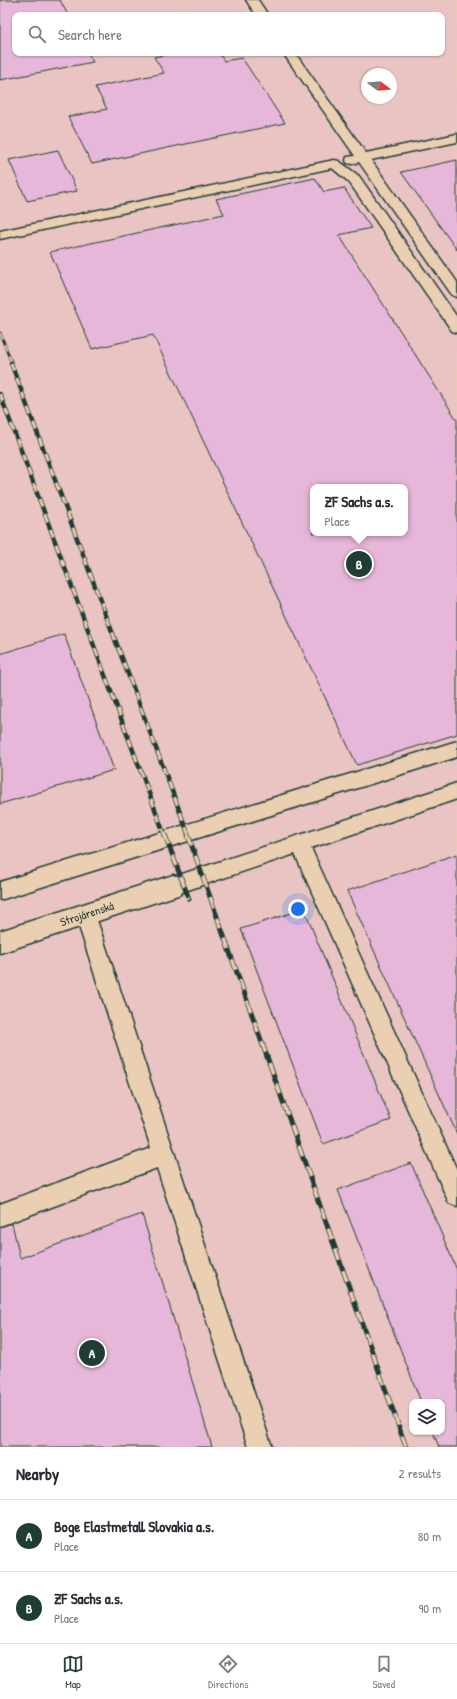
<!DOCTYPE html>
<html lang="en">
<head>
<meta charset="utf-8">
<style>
	:root { --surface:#fff; --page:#f2f2f3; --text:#2b2b33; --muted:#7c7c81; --line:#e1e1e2; --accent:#1f3d34 }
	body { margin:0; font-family:"Patrick Hand",sans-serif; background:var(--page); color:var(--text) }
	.controls { position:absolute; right:12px; bottom:12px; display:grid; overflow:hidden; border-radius:8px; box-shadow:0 1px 3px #0004 }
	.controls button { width:36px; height:36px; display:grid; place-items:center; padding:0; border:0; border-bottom:1px solid var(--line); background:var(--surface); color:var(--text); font:20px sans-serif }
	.compass { position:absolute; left:361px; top:68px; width:36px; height:36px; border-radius:50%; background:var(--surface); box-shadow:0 1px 3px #0004; rotate:106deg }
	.you { position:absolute; left:298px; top:909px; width:14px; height:14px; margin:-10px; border:3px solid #fff; border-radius:50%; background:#1a73e8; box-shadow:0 0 0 6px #1a73e833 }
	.badge { display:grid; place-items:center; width:26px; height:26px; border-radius:50%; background:var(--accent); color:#fff; font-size:13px; font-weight:700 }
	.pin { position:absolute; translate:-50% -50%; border:2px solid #fff; box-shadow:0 1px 4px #0006 }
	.popup { position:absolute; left:310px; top:484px; width:98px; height:52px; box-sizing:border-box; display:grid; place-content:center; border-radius:8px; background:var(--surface); filter:drop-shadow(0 1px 3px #0005); font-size:13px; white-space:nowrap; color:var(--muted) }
	.popup b { font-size:15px; color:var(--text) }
	.popup::after { content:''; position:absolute; left:50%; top:100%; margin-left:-8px; border:8px solid transparent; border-top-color:var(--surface) }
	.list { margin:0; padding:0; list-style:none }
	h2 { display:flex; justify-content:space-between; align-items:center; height:52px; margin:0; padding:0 16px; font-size:17px }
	h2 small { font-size:13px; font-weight:400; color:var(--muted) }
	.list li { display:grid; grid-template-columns:26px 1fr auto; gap:12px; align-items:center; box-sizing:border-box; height:72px; padding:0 16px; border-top:1px solid var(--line) }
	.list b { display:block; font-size:15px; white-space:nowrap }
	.list p { margin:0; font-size:13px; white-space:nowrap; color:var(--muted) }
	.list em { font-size:13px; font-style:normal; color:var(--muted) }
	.icon { flex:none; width:22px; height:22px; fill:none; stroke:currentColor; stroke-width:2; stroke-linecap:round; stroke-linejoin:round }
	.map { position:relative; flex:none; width:457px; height:1447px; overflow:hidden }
	.search { position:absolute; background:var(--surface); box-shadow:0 1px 3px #0004; left:12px; right:12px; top:12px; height:44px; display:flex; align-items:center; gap:10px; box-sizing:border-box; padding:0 14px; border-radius:8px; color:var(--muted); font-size:15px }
	.sheet { height:196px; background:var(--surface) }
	nav { display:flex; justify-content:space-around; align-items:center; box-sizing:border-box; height:56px; border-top:1px solid var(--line); background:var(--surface); font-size:11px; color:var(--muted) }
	nav a { display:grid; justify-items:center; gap:2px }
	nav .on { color:var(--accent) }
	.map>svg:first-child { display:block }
	.built { fill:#e9c4c3; fill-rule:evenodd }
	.building { fill:#e6b7d8; stroke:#1f3d34; fill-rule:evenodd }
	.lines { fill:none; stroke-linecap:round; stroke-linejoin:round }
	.service-casing { stroke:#1f3d34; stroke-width:3 }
	.minor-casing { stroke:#1f3d34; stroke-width:3 }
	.service { fill:#ebcfb2; fill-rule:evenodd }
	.minor { fill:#ebcfb2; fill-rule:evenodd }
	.rail-far2-casing { stroke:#1f3d34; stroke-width:3 }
	.rail-far1-casing { stroke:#1f3d34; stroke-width:4.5 }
	.rail-casing { stroke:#1f3d34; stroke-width:5 }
	.rail-far2 { stroke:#ebcfb2; stroke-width:2; stroke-dasharray:6; stroke-linecap:butt }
	.rail-far1 { stroke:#ebcfb2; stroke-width:3; stroke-dasharray:8; stroke-linecap:butt }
	.rail { stroke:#ebcfb2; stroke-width:3.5; stroke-dasharray:11; stroke-linecap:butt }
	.labels { text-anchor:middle; stroke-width:3; stroke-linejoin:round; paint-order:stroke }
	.street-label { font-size:12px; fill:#1f3d34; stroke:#ebcfb2 }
</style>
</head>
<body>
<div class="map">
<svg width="457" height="1447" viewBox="0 0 457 1447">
	<rect width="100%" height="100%" fill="#eacaba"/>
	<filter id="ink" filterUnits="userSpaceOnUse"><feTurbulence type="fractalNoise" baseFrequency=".025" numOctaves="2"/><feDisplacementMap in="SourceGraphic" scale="8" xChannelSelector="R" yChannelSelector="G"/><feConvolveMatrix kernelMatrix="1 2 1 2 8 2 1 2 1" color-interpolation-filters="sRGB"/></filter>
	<g filter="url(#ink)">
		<path class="built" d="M 0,0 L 457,0 L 457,1447 L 0,1447 ZM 15,15 L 442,15 L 442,53 L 15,53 ZM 367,74 L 391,74 L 391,98 L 367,98 ZM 313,487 L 405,487 L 405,533 L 313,533 ZM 412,1402 L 442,1402 L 442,1432 L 412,1432 Z"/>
		<g class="building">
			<path d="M 0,0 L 60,0 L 68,15 L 15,15 L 15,53 L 88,53 L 93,62 L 0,80 Z"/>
			<path d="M 173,53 L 219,53 L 224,61 L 242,58 L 285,123 L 92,164 L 68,117 L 107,109 L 95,87 L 164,73 L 154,57 Z"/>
			<path d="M 58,150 L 77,191 L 27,201 L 9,160 Z"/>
			<path d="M 457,160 L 457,250 L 401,172 Z"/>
			<path d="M 315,178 L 324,192 L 344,188 L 371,228 L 339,235 L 457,420 L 457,734 L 357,765 L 153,335 L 92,349 L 50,252 L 224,214 L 216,199 ZM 313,487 L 405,487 L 405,533 L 313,533 Z"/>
			<path d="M 64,634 L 114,770 L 0,804 L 0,654 Z"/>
			<path d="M 457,854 L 457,1134 L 347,891 Z"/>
			<path d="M 304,909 L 391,1120 L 323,1144 L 241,929 Z"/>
			<path d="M 411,1163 L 457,1270 L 457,1447 L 439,1447 L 433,1432 L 442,1432 L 442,1402 L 421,1402 L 338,1190 Z"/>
			<path d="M 142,1214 L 212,1447 L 0,1447 L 0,1227 L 12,1223 L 20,1258 Z"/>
		</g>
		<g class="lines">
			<defs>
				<g id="service">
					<path d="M 246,0 L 258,0 L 268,15 L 256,15 Z"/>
					<path d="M 283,53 L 295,53 L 366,153 L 457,134 L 457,142 L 371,160 L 457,282 L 457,297 L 452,295 L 359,162 L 352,164 L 347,163 L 346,160 L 347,157 L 355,156 Z"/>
					<path d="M 334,160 L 339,161 L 359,176 L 457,317 L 457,333 L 452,331 L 349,182 L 332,168 L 0,239 L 0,231 Z"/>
					<path d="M 457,741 L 457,757 L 0,900 L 0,882 Z"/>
					<path d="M 457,783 L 457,799 L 311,848 L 457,1170 L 457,1206 L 449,1203 L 295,854 L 173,895 L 166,892 L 163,886 L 166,880 L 173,877 Z"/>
					<path d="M 85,905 L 92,908 L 95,914 L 272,1447 L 248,1447 L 157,1168 L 0,1226 L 0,1204 L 151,1148 L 75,914 L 78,908 Z"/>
				</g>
				<path id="minor" d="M 173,875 L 181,878 L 185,886 L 181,894 L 0,953 L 0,931 Z"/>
			</defs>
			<use href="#service" class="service-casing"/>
			<use href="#minor" class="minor-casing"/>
			<use href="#service" class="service"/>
			<use href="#minor" class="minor"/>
			<defs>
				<path id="rail-far2" d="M 0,333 L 12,364"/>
				<g id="rail-far1">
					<path d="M 11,363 L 189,836"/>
					<path d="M 0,394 L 165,836"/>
				</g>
				<g id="rail">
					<path d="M 165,835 L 189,899"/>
					<path d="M 188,835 L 406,1447"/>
				</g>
			</defs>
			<use href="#rail-far2" class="rail-far2-casing"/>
			<use href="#rail-far1" class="rail-far1-casing"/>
			<use href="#rail" class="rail-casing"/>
			<use href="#rail-far2" class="rail-far2"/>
			<use href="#rail-far1" class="rail-far1"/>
			<use href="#rail" class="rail"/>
		</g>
	</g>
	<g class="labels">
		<g class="street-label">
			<text transform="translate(87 914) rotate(-18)" y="4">Strojárenská</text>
		</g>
	</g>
</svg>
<div class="controls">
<button><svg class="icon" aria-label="layers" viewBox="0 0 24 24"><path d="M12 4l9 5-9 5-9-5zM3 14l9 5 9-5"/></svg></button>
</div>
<svg class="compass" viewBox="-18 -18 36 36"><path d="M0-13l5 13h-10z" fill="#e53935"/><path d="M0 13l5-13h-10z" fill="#7c7c81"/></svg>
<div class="you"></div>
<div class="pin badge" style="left:92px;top:1353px">A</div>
<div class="pin badge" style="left:359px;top:564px">B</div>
<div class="popup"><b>ZF Sachs a.s.</b>Place</div>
<div class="search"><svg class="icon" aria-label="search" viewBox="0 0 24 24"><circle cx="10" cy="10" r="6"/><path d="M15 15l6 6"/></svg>Search here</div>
</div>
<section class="sheet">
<h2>Nearby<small>2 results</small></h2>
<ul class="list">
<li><span class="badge">A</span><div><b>Boge Elastmetall Slovakia a.s.</b><p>Place</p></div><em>80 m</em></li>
<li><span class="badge">B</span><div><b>ZF Sachs a.s.</b><p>Place</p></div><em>90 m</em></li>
</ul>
</section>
<nav>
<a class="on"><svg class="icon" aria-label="map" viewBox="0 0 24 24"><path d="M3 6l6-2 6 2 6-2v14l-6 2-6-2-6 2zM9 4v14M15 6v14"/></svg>Map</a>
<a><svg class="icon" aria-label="directions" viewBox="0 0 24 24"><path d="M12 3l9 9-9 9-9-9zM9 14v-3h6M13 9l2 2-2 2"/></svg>Directions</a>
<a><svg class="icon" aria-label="saved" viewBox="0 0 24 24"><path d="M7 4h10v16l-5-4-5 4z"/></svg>Saved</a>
</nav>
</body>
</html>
